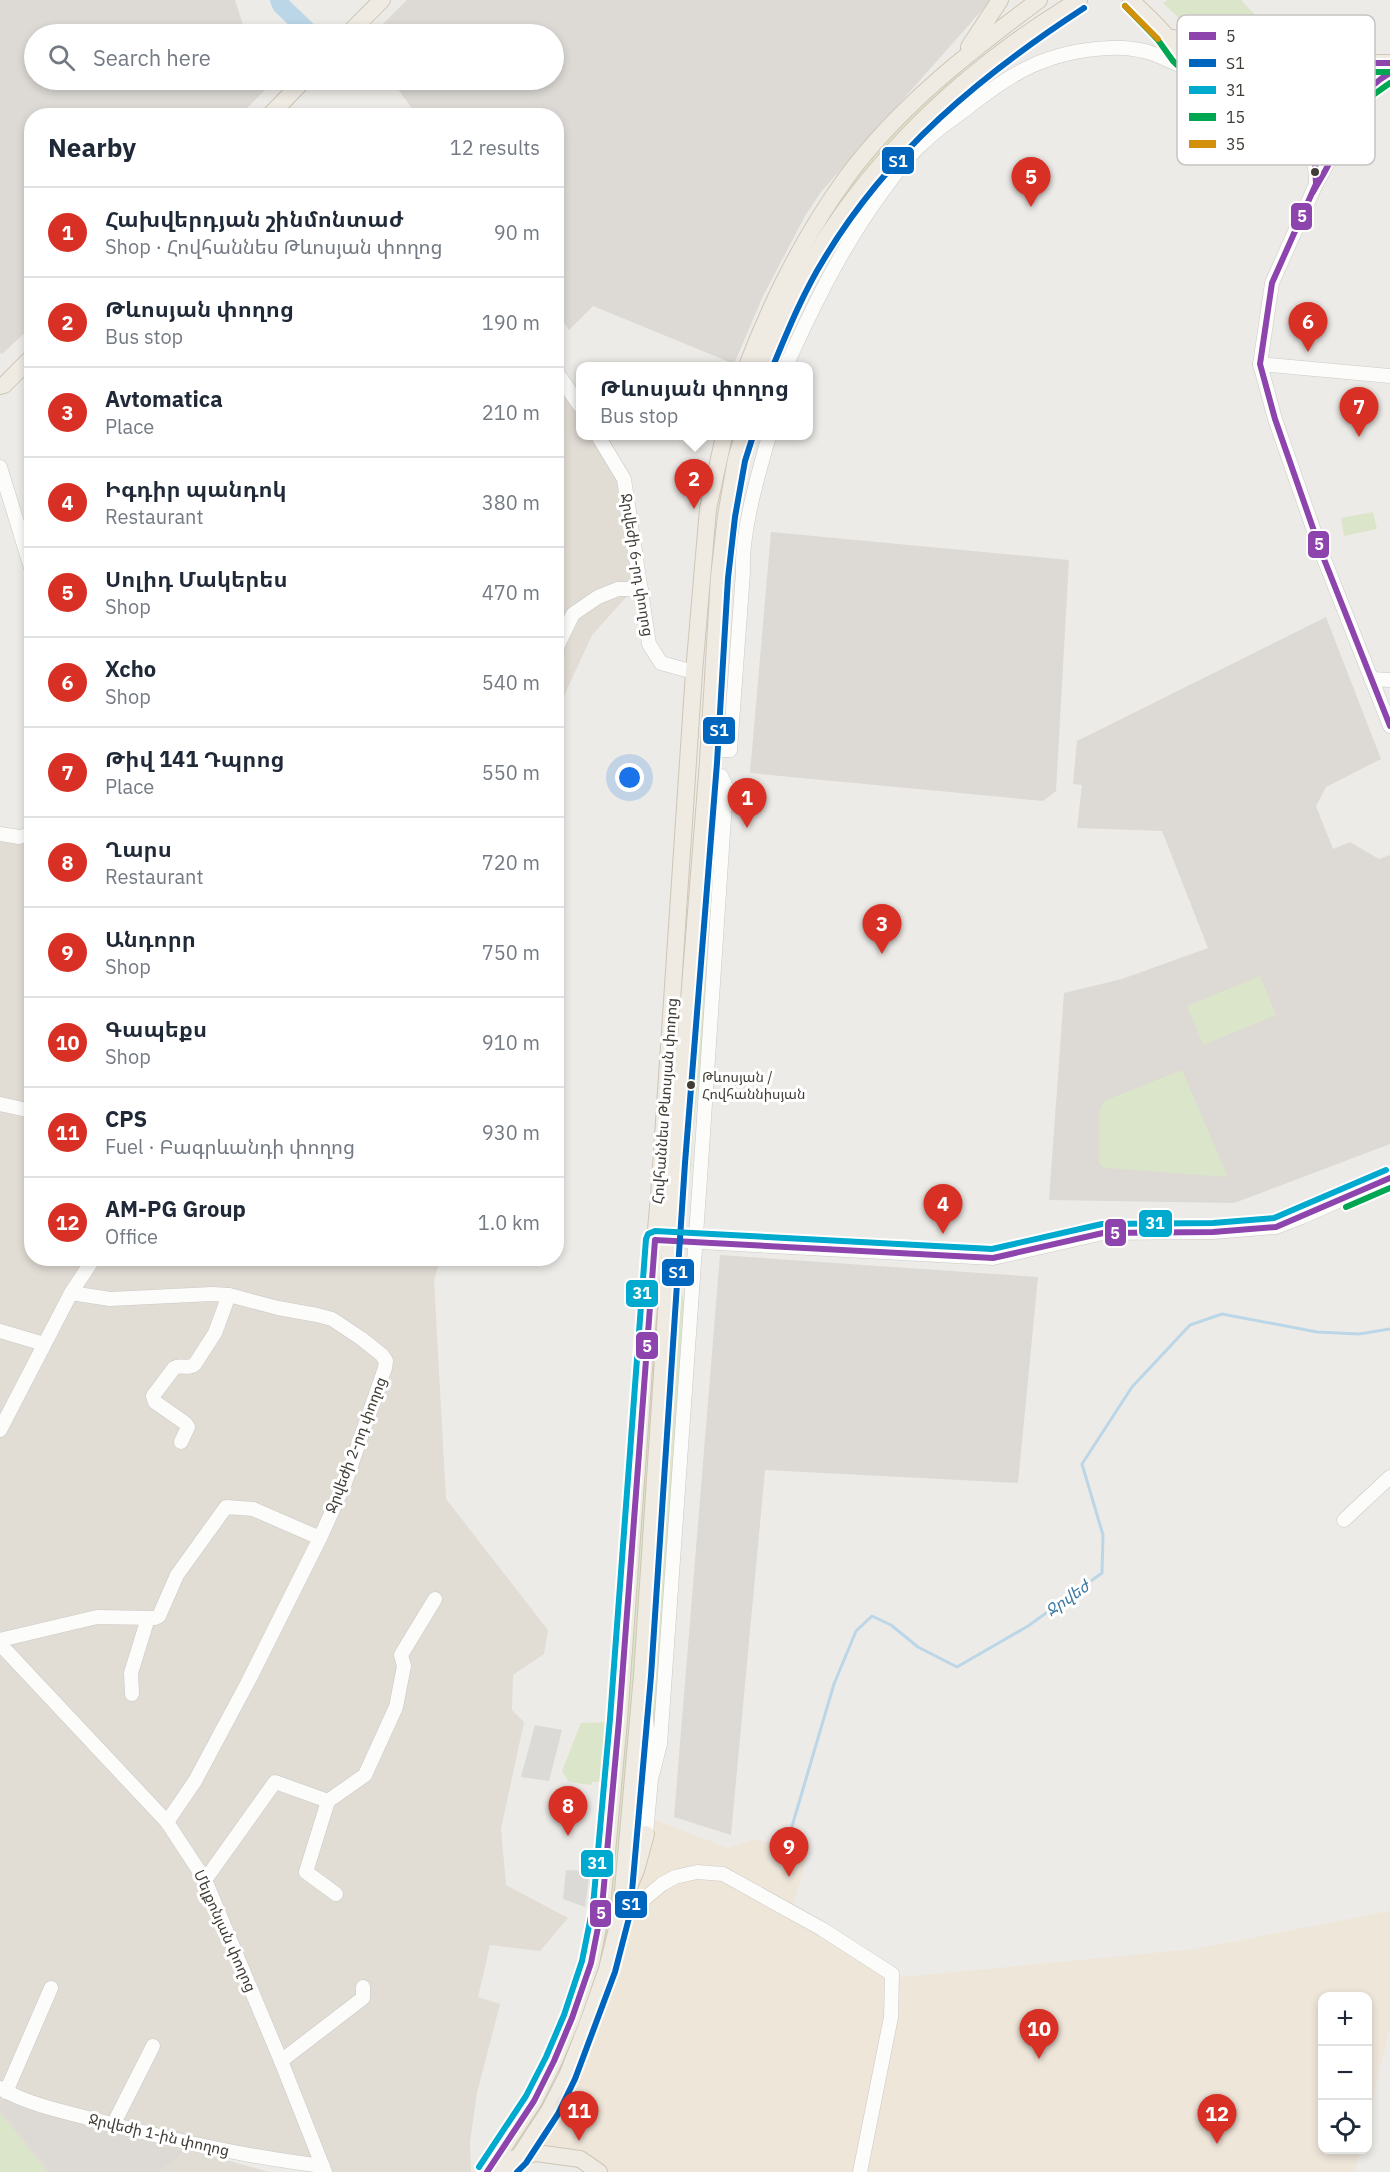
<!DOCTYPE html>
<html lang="en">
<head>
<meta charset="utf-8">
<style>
	:root { --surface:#fff; --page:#f6f6f7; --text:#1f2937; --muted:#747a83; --line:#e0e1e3; --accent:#d93025 }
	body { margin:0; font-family:"IBM Plex Sans","Noto Sans Armenian",sans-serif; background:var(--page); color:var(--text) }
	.controls { position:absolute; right:18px; bottom:18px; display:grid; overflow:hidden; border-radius:12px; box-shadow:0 3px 9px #0003 }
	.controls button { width:54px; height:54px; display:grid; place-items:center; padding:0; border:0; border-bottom:2px solid var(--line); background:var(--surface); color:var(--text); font:30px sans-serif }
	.you { position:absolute; left:630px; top:778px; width:21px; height:21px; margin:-15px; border:4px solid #fff; border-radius:50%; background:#1a73e8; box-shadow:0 0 0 9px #1a73e833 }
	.badge { display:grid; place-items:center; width:39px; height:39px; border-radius:50%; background:var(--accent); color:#fff; font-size:20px; font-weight:700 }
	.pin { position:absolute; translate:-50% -50px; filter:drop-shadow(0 2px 3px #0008) }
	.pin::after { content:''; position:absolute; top:32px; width:21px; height:18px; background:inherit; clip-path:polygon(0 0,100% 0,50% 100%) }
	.popup { position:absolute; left:576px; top:362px; width:237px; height:78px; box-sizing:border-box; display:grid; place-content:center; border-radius:12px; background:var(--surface); filter:drop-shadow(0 2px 4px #0005); font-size:20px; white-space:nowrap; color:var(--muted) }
	.popup b { font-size:22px; color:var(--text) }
	.popup::after { content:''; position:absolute; left:50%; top:100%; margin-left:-12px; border:12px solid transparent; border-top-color:var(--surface) }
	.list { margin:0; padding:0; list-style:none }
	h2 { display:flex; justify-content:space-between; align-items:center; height:78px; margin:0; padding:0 24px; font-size:26px }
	h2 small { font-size:20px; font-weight:400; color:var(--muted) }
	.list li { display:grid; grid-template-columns:39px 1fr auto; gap:18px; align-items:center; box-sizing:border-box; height:90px; padding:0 24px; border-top:2px solid var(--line) }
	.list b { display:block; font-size:22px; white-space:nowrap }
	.list p { margin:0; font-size:20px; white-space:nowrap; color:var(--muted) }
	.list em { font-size:20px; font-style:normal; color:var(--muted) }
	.icon { flex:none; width:33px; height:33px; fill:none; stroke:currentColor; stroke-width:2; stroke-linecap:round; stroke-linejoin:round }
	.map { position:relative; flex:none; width:1390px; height:2172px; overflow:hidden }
	.search { position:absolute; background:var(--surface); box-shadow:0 3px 9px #0003; left:24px; top:24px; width:540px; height:66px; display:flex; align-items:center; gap:15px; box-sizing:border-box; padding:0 21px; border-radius:33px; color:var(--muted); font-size:22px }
	.panel { position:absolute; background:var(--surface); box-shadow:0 3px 9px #0003; left:24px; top:108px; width:540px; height:1158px; border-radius:24px }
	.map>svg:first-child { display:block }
	.residential { fill:#e1dcd4 }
	.commercial { fill:#efe6da }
	.industrial { fill:#dddad5 }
	.green { fill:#dbe5c9 }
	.parking { fill:#dcdad7 }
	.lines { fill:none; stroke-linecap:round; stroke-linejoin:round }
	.stream { stroke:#bbd7e7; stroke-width:3 }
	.river { stroke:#bbd7e7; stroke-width:18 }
	.minor-casing { stroke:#cbc9c5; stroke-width:15 }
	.major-casing { stroke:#cec6b6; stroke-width:18 }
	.minor { stroke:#fcfcfb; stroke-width:14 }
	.major { stroke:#efebe3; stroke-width:16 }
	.bus-1-casing { stroke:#fff; stroke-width:10 }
	.bus-2-casing { stroke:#fff; stroke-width:10 }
	.bus-3-casing { stroke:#fff; stroke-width:10 }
	.bus-4-casing { stroke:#fff; stroke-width:10 }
	.bus-5-casing { stroke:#fff; stroke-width:10 }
	.bus-1 { stroke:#8e44ad; stroke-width:6 }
	.bus-2 { stroke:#0065bd; stroke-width:6 }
	.bus-3 { stroke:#00a9ce; stroke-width:6 }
	.bus-4 { stroke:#00a651; stroke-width:6 }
	.bus-5 { stroke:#d3910b; stroke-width:6 }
	.bus-dot { fill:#413c35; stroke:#fff; stroke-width:2 }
	.labels { text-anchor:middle; stroke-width:6; stroke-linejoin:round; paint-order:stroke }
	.bus-label { font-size:14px; fill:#413c35; stroke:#fff; text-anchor:start }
	.street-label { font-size:15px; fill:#413c35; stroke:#fff }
	.water-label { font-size:16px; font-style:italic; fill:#3a78a1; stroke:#fff }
	.key { fill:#fff; stroke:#c6c4c2; stroke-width:1.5 }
	.key-label { font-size:16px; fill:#413c35 }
	.line-badge { stroke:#fff; stroke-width:2 }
	.badge-label { font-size:16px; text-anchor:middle; font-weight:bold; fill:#fff }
</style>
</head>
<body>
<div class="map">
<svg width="1390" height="2172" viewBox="0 0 1390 2172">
	<rect width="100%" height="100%" fill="#edebe7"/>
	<g class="residential">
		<path d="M 557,375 L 580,411 L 580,436 L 594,436 L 619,480 L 637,585 L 592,635 L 557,711 Z"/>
		<path d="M 0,836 L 31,838 L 32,1258 L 440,1259 L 434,1281 L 446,1499 L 548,1630 L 544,1654 L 513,1675 L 512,1710 L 524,1722 L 501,1829 L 506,1885 L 568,1918 L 540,1951 L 490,1945 L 478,1997 L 500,2004 L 477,2093 L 470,2142 L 471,2172 L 332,2172 L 328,2162 L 317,2162 L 190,2139 L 88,2115 L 0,2087 Z"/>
		<path d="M 0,2094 L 111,2128 L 269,2172 L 0,2172 Z"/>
	</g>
	<path class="commercial" d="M 655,1820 L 729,1848 L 755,1839 L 808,1854 L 793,1906 L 902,1977 L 1194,1949 L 1390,1911 L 1390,2028 L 1368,2118 L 1368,1996 L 1322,1996 L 1322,2150 L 1360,2150 L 1355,2172 L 604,2172 L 533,2145 L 586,2047 Z"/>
	<g class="industrial">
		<path d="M 0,0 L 235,0 L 246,34 L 34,34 L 34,80 L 262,80 L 266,89 L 240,115 L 32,116 L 31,327 L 2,354 L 0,353 Z"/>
		<path d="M 407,0 L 991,0 L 821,192 L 805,216 L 763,296 L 734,364 L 593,306 L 569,330 L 557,312 L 556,116 L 417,115 L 391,80 L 554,80 L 554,34 L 373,34 Z"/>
		<path d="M 771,532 L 1069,560 L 1056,791 L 1043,801 L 750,773 Z"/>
		<path d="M 1326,617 L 1381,759 L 1326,787 L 1316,806 L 1333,849 L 1350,842 L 1379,859 L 1390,855 L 1390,1144 L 1234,1203 L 1049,1200 L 1064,993 L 1122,979 L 1208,948 L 1162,831 L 1077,828 L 1082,785 L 1073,784 L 1077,741 Z"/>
		<path d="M 720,1255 L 1038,1277 L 1018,1483 L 765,1470 L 731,1835 L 674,1817 Z"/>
		<path d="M 6,2098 L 51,2115 L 184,2152 L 158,2172 L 51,2172 L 0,2109 L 0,2103 Z"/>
	</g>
	<g class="green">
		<path d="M 1167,0 L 1241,0 L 1282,43 L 1265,58 L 1250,58 L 1223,48 L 1196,34 L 1163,3 Z"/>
		<path d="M 1221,72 L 1281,80 L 1284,105 L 1223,78 Z"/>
		<path d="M 961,73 L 962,75 L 881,155 L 760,366 L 753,366 L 818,232 L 852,182 L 880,147 L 913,114 L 957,74 Z"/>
		<circle cx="1323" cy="102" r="23"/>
		<path d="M 1373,512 L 1377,529 L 1344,536 L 1341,518 Z"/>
		<path d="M 723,588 L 733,589 L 720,738 L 713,736 Z"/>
		<path d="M 710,785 L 721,785 L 704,1031 L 693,1131 L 691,1171 L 683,1170 Z"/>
		<path d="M 1260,976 L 1276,1015 L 1203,1045 L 1187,1006 Z"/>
		<path d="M 1182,1070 L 1228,1177 L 1107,1168 L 1101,1166 L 1099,1161 L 1099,1113 L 1104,1101 Z"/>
		<path d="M 679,1277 L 682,1280 L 682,1294 L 687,1309 L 654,1750 L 649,1697 L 660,1576 L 657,1542 L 674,1280 Z"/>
		<path d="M 658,1278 L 663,1278 L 641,1601 L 614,1915 L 605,1951 L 600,1949 L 608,1912 L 615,1865 Z"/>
		<path d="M 612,1722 L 607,1782 L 592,1782 L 591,1785 L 569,1782 L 562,1771 L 581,1723 Z"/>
		<path d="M 0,2113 L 47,2172 L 0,2172 Z"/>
	</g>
	<g class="parking">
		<path d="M 535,1725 L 562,1730 L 549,1781 L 521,1777 Z"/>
		<path d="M 566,1870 L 590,1871 L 585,1907 L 563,1899 Z"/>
	</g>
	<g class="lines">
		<path class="stream" d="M 790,1833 L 834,1684 L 856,1631 L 872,1616 L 891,1625 L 918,1647 L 957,1667 L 1028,1626 L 1102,1573 L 1103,1535 L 1082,1464 L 1132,1387 L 1190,1325 L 1222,1314 L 1317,1332 L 1359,1334 L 1390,1329"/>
		<path class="river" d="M 279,0 L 281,5 L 311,34"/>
		<defs>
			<g id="minor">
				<path d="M 1346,124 L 1341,139 L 1316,184 L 1272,283 L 1260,364 L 1275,419 L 1322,554 L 1390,726"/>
				<path d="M 1302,126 C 1309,145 1317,163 1316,184"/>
				<path d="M 1260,364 L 1390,376"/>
				<path d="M 786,366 C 814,304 844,243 885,188 C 897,172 908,156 923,143 C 936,130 951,120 966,109 C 1012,72 1048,51 1109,48 C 1122,47 1141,49 1154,54 C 1169,60 1180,67 1196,70"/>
				<path d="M 556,371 L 580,406"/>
				<path d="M 598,436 L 624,479 L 649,644 L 661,663 L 694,672"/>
				<path d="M 0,467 L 32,571"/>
				<path d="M 556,649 L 573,614 L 598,597 L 618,589 L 641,589"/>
				<path d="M 1371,679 L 1390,680"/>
				<path d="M 708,750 L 730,750 L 743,572 C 741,532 758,475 769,436"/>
				<path d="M 0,834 L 19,837 L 32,834"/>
				<path d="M 0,1104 L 27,1110 L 32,1109"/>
				<path d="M 663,1240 L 993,1258 L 1103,1233 L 1213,1232 L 1276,1227 L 1302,1217 L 1390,1178"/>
				<path d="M 71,1293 L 110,1299 L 212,1294 L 229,1295 L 278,1308 L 317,1315 L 332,1319 L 362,1339 L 382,1355 L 386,1361 L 385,1368 L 345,1483 L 320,1538 L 249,1680 L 195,1781 L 167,1822"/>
				<path d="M 0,1331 L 44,1344"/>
				<path d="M 0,1430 L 71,1293 L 94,1258"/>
				<path d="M 181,1442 L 188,1427 L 185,1423 L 155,1402 L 153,1396 L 174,1368 C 181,1364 189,1370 195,1364 L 215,1333 L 229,1295"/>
				<path d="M 1344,1520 L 1390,1477"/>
				<path d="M 0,1640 L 97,1617 L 155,1618 L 159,1616 L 177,1575 L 226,1507 L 253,1509 L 320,1538"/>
				<path d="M 0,1644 L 167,1822 L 205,1880 L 281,2061 L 325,2172"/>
				<path d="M 132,1694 L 131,1673 L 148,1618"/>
				<path d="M 645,1703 L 650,1767"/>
				<path d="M 328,1801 L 306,1872 L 336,1894"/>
				<path d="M 646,1834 L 651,1779 L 660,1744 L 701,1164 L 726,787 L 721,776 L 707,777"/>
				<path d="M 205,1880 L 275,1782 L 328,1801 L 365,1775 L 396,1707 L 404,1666 L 401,1655 L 435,1599"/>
				<path d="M 621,1913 L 629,1912 L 662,1884 L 675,1877 L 697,1872 L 723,1874 L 822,1929 L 892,1974 L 891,2017 L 860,2172"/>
				<path d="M 281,2061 L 363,1998 L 363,1987"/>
				<path d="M 0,2088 C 29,2105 65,2112 96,2120 C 171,2140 246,2157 323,2166"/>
				<path d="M 6,2092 L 51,1988"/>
				<path d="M 113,2125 L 153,2046"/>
			</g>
			<g id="major">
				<path d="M 1131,0 C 1142,12 1156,23 1166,36 C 1176,48 1183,61 1196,70 C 1226,92 1263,101 1295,119 C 1304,125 1310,133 1323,133 C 1336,133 1346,126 1351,114 C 1356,105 1356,93 1350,84 C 1329,53 1278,74 1297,120"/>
				<path d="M 348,34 L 382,0"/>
				<path d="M 1173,38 C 1197,53 1220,68 1249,73 C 1260,75 1270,73 1281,72 C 1289,72 1297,74 1304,75"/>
				<path d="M 969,47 L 1000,0"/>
				<path d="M 1324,70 L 1341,63 L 1390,63"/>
				<path d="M 1354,107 C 1364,92 1373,80 1390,73"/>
				<path d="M 269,116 L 304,80"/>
				<path d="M 747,366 C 772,300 804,236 846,178 C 898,107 969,52 1039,0"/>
				<path d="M 764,366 C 817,209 939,84 1079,0"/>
				<path d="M 0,386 L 4,385 L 32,357"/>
				<path d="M 629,1887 L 636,1870 L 646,1834"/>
				<path d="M 512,2159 L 536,2153 L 580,2159 L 599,2172"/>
				<path d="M 487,2172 L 534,2101 L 554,2061 L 572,2018 L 591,1963 L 602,1907 L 619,1720 L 646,1341 L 659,1196 L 694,672 L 708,509 L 724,436"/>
				<path d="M 504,2172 L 518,2158 L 550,2109 L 567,2076 L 589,2020 L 607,1969 L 621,1913 L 642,1675 L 676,1162 L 708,762 L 719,577 L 726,516 L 736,459 L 743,436"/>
			</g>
		</defs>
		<use href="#minor" class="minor-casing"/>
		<use href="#major" class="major-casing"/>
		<use href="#minor" class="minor"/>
		<use href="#major" class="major"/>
		<defs>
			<g id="bus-1">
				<path d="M 1390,63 L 1341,63 L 1310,74 L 1294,87 L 1291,101 L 1293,110 L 1311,147 L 1315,162 L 1316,184 L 1272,283 L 1260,364 L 1275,419 L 1322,554 L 1390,726"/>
				<path d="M 1313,192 C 1319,181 1326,171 1331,159 C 1348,125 1354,93 1390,73"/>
				<path d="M 487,2172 L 534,2101 L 554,2061 L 572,2018 L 591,1963 L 602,1907 L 619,1720 L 655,1240 L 993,1258 L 1103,1233 L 1213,1232 L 1276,1227 L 1390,1178"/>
			</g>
			<g id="bus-2">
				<path d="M 773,366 C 788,330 803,293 824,259 C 888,152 981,75 1084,8"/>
				<path d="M 517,2172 L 526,2163 L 558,2114 L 575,2079 L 615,1972 L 630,1914 L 651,1676 L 685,1163 L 717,763 L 728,578 L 735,517 L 745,461 L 752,439"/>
			</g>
			<path id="bus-3" d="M 479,2167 L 526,2096 L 546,2057 L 564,2015 L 582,1961 L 593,1906 L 610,1719 L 646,1239 L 648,1234 L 655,1231 L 992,1249 L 1102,1224 L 1213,1223 L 1274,1218 L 1386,1170"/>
			<g id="bus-4">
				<path d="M 1125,6 L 1158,40 L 1173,61 L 1191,78 L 1234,101 L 1292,128 L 1313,140 L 1332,141 L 1343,136 L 1356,123 L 1373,95 L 1390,83"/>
				<path d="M 1210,70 L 1248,82 L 1267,83 L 1283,81 L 1304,84 L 1342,72 L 1390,72"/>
				<path d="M 1346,1207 L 1390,1188"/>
			</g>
			<g id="bus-5">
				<path d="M 1125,6 L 1158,39"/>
				<path d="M 1227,77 C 1240,80 1253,83 1267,83 C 1273,83 1279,81 1285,81 C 1292,82 1297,84 1304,84 C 1312,84 1322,77 1330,80 C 1350,89 1349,121 1325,124 C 1315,125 1309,117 1301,112 C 1277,98 1251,90 1227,77 Z"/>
			</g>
		</defs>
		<use href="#bus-1" class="bus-1-casing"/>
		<use href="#bus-2" class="bus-2-casing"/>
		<use href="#bus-3" class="bus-3-casing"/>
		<use href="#bus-4" class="bus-4-casing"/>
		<use href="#bus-5" class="bus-5-casing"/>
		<use href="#bus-1" class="bus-1"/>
		<use href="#bus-2" class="bus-2"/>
		<use href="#bus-3" class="bus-3"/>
		<use href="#bus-4" class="bus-4"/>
		<use href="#bus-5" class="bus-5"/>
	</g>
	<g class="bus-dot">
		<circle cx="1315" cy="172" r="5"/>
		<circle cx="691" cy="1085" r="5"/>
	</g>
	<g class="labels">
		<g class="bus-label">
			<text x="702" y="1082">Թևոսյան /<tspan x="702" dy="17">Հովհաննիսյան</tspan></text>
		</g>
		<g class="street-label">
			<text transform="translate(637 565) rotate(81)" y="5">Ջրվեժի 6-րդ փողոց</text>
			<text transform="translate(665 1101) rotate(-86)" y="5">Հովհաննես Թևոսյան փողոց</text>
			<text transform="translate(356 1445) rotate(-69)" y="5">Ջրվեժի 2-րդ փողոց</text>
			<text transform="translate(225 1931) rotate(66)" y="5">Մելքոնյան փողոց</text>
			<text transform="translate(159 2135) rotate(13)" y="5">Ջրվեժի 1-ին փողոց</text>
		</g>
		<g class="water-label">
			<text transform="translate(1067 1598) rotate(-35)" y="6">Ջրվեժ</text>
		</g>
	</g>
	<rect x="1177" y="15" width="198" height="150" rx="9" class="key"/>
	<rect x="1189" y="32" width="27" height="8" fill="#8e44ad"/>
	<rect x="1189" y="59" width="27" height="8" fill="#0065bd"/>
	<rect x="1189" y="86" width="27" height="8" fill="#00a9ce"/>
	<rect x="1189" y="113" width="27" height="8" fill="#00a651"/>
	<rect x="1189" y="140" width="27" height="8" fill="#d3910b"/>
	<g class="key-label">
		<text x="1226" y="42">5</text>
		<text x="1226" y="69">Տ1</text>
		<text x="1226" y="96">31</text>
		<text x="1226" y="123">15</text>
		<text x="1226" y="150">35</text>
	</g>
	<g class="line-badge">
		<rect x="881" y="146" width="34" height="29" rx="6" fill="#0065bd"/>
		<rect x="1290" y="202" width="23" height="29" rx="6" fill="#8e44ad"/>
		<rect x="1307" y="530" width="23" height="29" rx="6" fill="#8e44ad"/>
		<rect x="702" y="716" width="34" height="29" rx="6" fill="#0065bd"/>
		<rect x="1138" y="1209" width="35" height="29" rx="6" fill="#00a9ce"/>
		<rect x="1104" y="1218" width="23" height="29" rx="6" fill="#8e44ad"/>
		<rect x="661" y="1258" width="34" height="29" rx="6" fill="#0065bd"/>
		<rect x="625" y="1279" width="34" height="29" rx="6" fill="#00a9ce"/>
		<rect x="635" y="1331" width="24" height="29" rx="6" fill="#8e44ad"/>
		<rect x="580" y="1849" width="34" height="29" rx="6" fill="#00a9ce"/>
		<rect x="614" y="1890" width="34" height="29" rx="6" fill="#0065bd"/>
		<rect x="589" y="1899" width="23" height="29" rx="6" fill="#8e44ad"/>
	</g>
	<g class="badge-label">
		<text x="898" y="167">Տ1</text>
		<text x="1302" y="222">5</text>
		<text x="1319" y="550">5</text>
		<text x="719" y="736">Տ1</text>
		<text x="1155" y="1229">31</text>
		<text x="1115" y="1239">5</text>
		<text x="678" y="1278">Տ1</text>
		<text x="642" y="1299">31</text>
		<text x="647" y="1352">5</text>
		<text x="597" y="1869">31</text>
		<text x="631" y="1910">Տ1</text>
		<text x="601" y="1919">5</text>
	</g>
</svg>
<div class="controls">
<button>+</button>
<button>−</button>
<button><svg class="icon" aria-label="locate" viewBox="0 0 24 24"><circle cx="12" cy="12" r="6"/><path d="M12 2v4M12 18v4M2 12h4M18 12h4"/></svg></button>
</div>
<div class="you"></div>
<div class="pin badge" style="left:747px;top:828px">1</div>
<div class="pin badge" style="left:694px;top:509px">2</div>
<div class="popup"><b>Թևոսյան փողոց</b>Bus stop</div>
<div class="pin badge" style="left:882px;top:954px">3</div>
<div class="pin badge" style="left:943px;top:1234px">4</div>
<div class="pin badge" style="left:1031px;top:207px">5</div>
<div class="pin badge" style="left:1308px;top:352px">6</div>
<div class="pin badge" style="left:1359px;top:437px">7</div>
<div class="pin badge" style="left:568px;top:1836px">8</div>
<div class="pin badge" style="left:789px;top:1877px">9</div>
<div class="pin badge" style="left:1039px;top:2059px">10</div>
<div class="pin badge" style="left:579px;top:2141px">11</div>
<div class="pin badge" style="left:1217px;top:2144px">12</div>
<div class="search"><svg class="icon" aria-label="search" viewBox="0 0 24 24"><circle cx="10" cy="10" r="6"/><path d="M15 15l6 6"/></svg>Search here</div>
<section class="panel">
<h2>Nearby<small>12 results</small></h2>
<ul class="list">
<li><span class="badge">1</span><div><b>Հախվերդյան շինմոնտաժ</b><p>Shop · Հովհաննես Թևոսյան փողոց</p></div><em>90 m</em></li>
<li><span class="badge">2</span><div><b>Թևոսյան փողոց</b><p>Bus stop</p></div><em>190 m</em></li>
<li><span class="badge">3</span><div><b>Avtomatica</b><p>Place</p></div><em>210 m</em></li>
<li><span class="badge">4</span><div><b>Իգդիր պանդոկ</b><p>Restaurant</p></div><em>380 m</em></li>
<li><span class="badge">5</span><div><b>Սոլիդ Մակերես</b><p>Shop</p></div><em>470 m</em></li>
<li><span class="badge">6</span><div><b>Xcho</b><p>Shop</p></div><em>540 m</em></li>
<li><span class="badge">7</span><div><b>Թիվ 141 Դպրոց</b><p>Place</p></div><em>550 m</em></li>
<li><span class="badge">8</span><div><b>Ղարս</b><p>Restaurant</p></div><em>720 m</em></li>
<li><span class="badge">9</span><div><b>Անդորր</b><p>Shop</p></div><em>750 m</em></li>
<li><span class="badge">10</span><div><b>Գապեքս</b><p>Shop</p></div><em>910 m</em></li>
<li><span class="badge">11</span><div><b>CPS</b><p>Fuel · Բագրևանդի փողոց</p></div><em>930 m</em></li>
<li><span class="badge">12</span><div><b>AM-PG Group</b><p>Office</p></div><em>1.0 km</em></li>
</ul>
</section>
</div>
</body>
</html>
